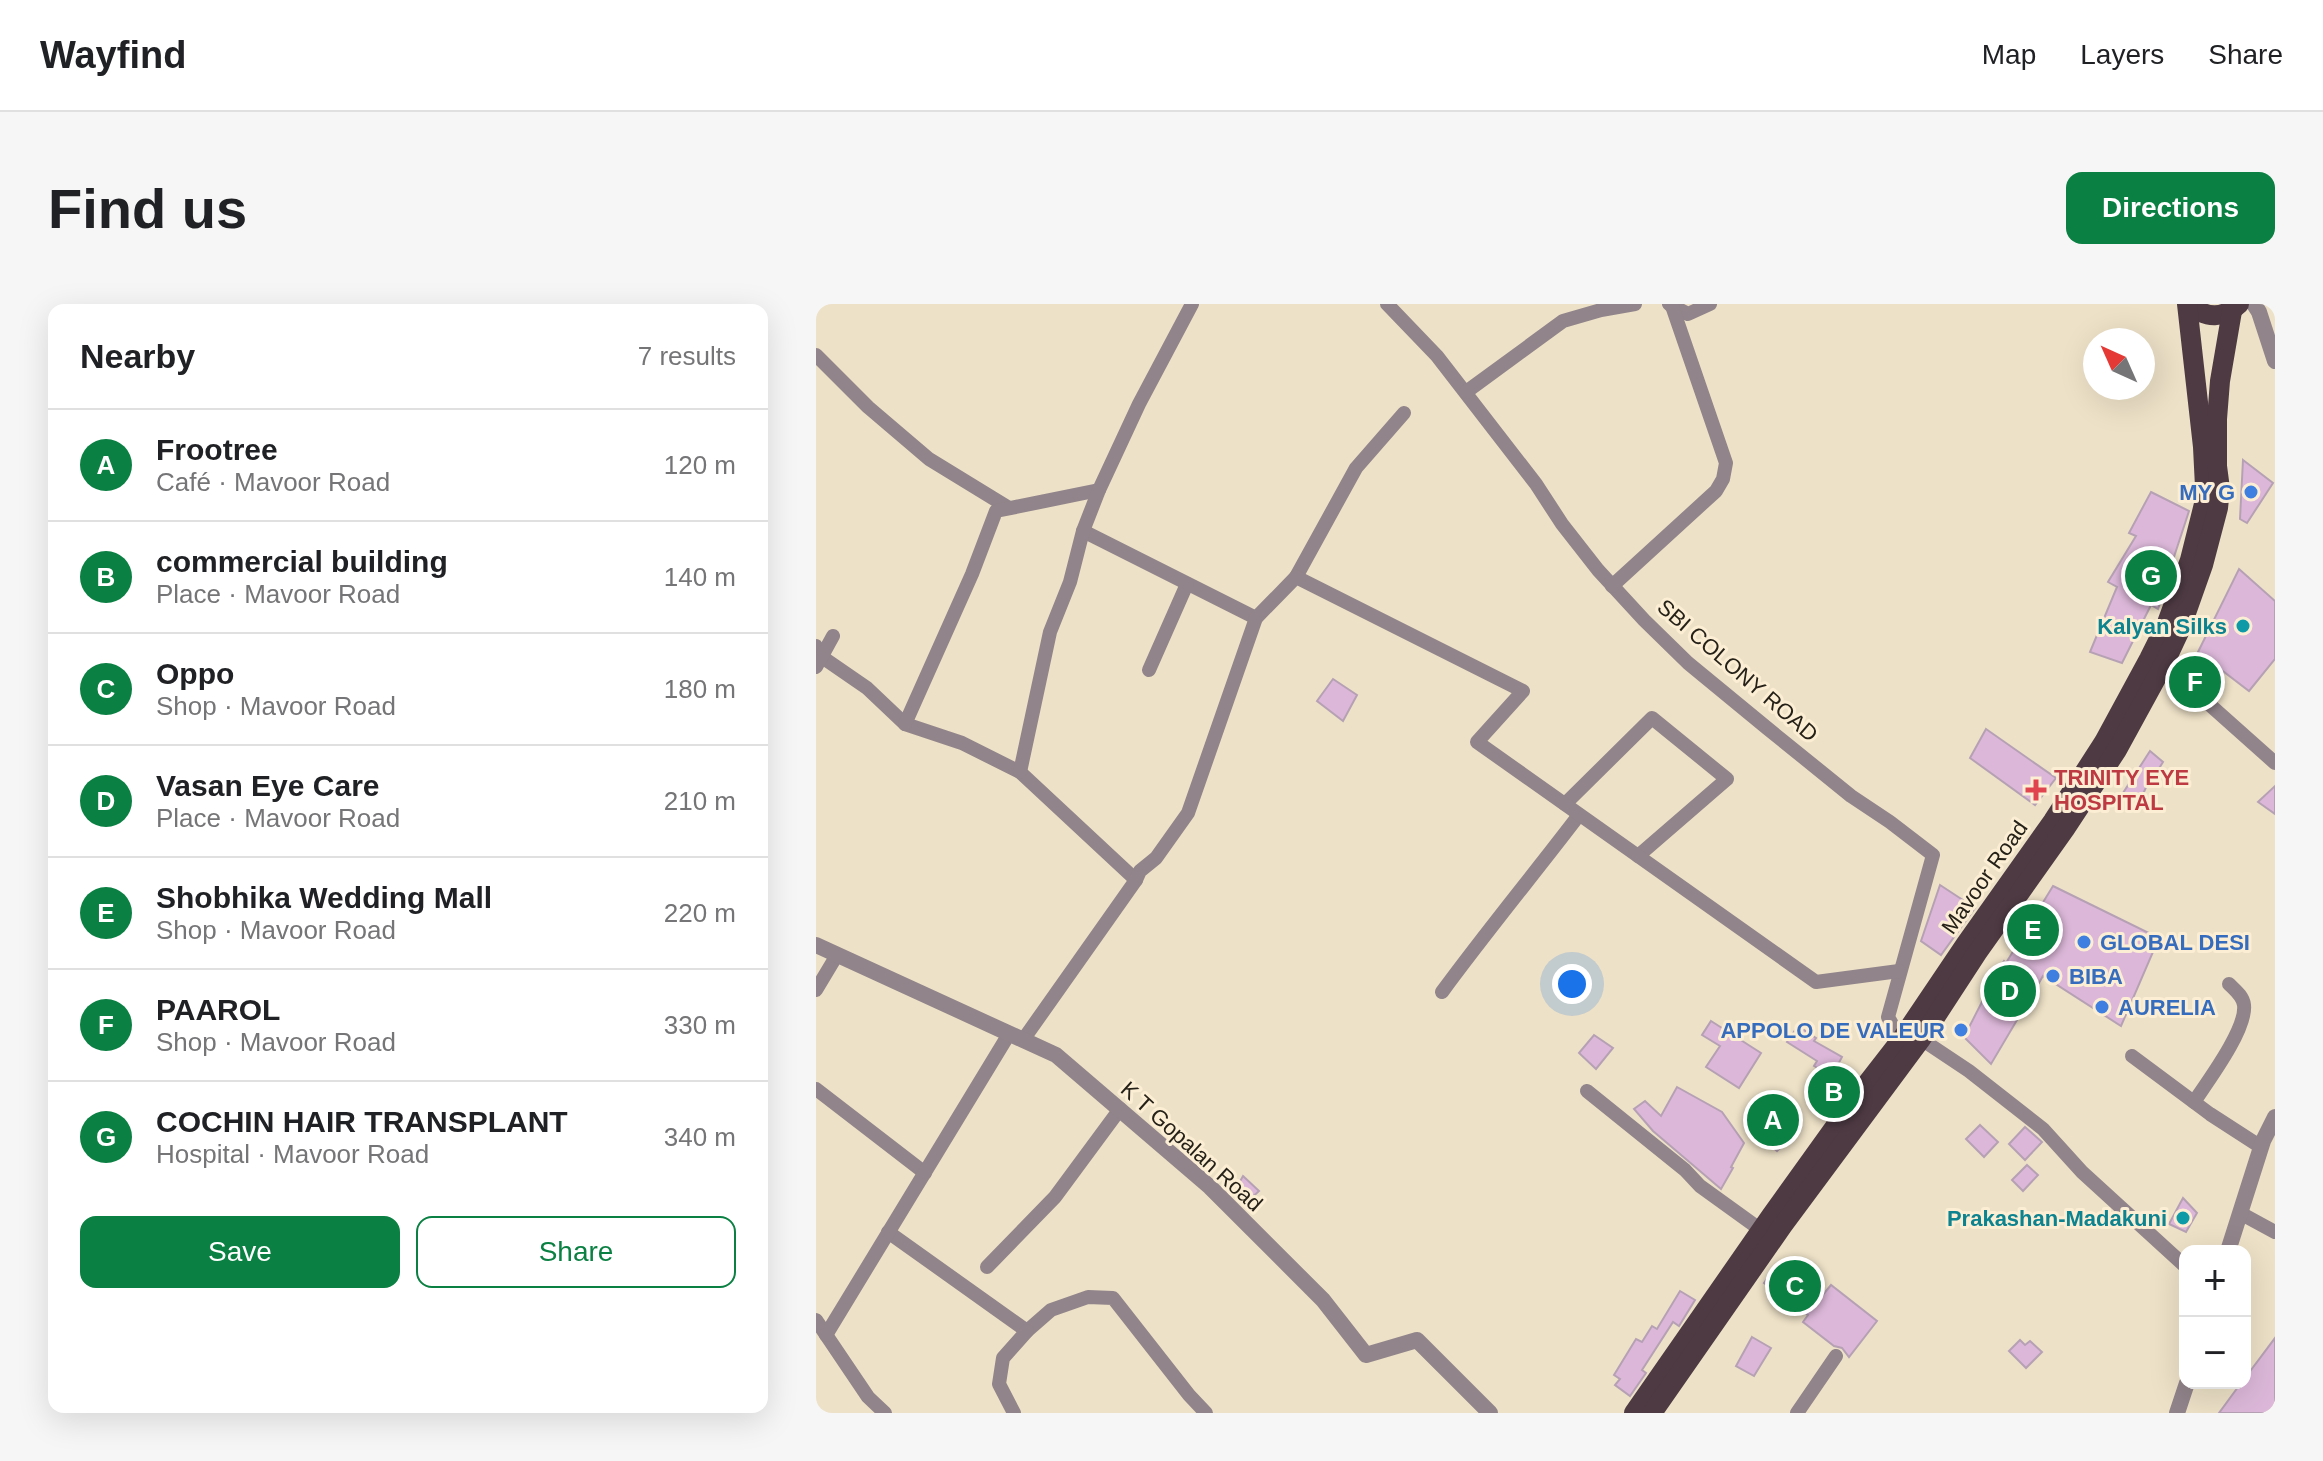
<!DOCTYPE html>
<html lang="en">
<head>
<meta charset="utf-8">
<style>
	:root { --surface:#fff; --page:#f6f6f6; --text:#202124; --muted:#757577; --line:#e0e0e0; --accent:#0b8043 }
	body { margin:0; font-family:Arial,sans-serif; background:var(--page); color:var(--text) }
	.controls { position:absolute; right:24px; bottom:24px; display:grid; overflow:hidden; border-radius:16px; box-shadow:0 8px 32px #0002 }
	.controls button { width:72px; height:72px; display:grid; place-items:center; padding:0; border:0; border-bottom:2px solid var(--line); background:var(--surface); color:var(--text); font:40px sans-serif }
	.compass { position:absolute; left:1267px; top:24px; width:72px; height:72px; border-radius:50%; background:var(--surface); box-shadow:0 8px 32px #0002; rotate:315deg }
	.you { position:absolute; left:756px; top:680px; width:28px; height:28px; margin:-20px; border:6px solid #fff; border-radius:50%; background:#1a73e8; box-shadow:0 0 0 12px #1a73e833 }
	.badge { display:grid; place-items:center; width:52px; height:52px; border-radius:50%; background:var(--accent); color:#fff; font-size:26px; font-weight:700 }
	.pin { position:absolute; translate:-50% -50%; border:4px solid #fff; box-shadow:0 2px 8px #0006 }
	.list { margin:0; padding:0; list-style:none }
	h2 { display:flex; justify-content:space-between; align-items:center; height:104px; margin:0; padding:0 32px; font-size:34px }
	h2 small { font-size:26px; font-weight:400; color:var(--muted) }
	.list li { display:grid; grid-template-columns:52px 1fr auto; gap:24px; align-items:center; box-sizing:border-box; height:112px; padding:0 32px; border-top:2px solid var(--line) }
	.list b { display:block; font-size:30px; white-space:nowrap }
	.list p { margin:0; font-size:26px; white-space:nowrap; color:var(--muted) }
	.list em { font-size:26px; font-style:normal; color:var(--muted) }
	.actions { display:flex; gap:16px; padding:24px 32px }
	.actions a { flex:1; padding:18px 0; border:2px solid var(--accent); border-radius:16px; text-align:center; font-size:28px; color:var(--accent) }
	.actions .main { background:var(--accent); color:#fff }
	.map { position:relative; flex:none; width:1459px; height:1109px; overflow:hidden; border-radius:16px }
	header { display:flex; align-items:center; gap:48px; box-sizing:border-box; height:112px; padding:0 40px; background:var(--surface); border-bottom:2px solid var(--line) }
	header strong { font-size:38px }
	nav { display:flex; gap:44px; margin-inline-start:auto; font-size:28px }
	.intro { display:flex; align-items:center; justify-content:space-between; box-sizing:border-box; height:192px; padding:0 48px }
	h1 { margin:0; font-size:56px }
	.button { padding:20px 36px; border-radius:16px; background:var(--accent); color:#fff; font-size:28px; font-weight:700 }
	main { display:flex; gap:48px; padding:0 48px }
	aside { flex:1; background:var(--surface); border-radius:16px; box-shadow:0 8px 32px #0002 }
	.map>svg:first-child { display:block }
	.building { fill:#dcb7d9; stroke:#b6a1b4; stroke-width:2 }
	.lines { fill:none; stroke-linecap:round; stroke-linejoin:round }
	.minor { stroke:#91848a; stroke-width:14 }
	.tertiary { stroke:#91848a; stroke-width:16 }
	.primary { stroke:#4e3a43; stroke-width:20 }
	.shop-dot { fill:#3f7fe0; stroke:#fbeed4; stroke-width:3 }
	.culture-dot { fill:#0f9aa8; stroke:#fbeed4; stroke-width:3 }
	.health-dot { fill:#e0444e; stroke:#fbeed4; stroke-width:3 }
	.labels { text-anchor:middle; stroke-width:6; stroke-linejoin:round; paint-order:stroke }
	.shop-label { font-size:22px; font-weight:bold; fill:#366cbe; stroke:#fbeed4; text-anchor:start }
	.culture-label { font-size:22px; font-weight:bold; fill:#0d838f; stroke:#fbeed4; text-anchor:end }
	.street-label { font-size:22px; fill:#262118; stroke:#fbeed4 }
	.health-label { font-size:22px; font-weight:bold; fill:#be3a42; stroke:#fbeed4; text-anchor:start }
</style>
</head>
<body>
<header>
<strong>Wayfind</strong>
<nav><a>Map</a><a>Layers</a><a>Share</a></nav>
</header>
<div class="intro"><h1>Find us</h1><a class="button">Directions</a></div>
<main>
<aside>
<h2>Nearby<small>7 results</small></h2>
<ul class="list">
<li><span class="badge">A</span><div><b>Frootree</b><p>Café · Mavoor Road</p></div><em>120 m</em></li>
<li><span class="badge">B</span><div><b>commercial building</b><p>Place · Mavoor Road</p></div><em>140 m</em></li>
<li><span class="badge">C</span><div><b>Oppo</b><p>Shop · Mavoor Road</p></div><em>180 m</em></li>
<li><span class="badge">D</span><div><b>Vasan Eye Care</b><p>Place · Mavoor Road</p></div><em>210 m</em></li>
<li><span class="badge">E</span><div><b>Shobhika Wedding Mall</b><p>Shop · Mavoor Road</p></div><em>220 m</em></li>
<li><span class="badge">F</span><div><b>PAAROL</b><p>Shop · Mavoor Road</p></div><em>330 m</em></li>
<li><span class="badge">G</span><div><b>COCHIN HAIR TRANSPLANT</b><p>Hospital · Mavoor Road</p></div><em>340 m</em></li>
</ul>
<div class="actions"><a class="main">Save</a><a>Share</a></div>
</aside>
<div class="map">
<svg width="1459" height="1109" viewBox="0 0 1459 1109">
	<rect width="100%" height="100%" fill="#ede1c7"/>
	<g class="building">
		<path d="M 1427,156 L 1457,179 L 1431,219 L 1424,215 Z"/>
		<path d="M 1335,188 L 1373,207 L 1355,262 L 1357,263 L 1342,305 L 1335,301 L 1306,359 L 1274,348 L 1301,283 L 1292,278 L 1320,232 L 1313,229 Z"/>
		<path d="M 1423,265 L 1459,297 L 1459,355 L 1433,387 L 1382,348 Z"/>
		<path d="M 517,375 L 541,391 L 527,417 L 501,397 Z"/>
		<path d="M 1170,425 L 1240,474 L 1219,501 L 1154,454 Z"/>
		<path d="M 1334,447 L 1347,458 L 1342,466 L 1336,469 L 1325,495 L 1307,489 Z"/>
		<path d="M 1459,482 L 1459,510 L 1442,498 Z"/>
		<path d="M 1124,581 L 1159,604 L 1125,651 L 1105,637 Z"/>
		<path d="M 1237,582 L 1343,634 L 1305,722 L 1227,672 L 1175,760 L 1148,733 L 1168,694 L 1166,692 L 1188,657 L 1190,659 Z"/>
		<path d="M 895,717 L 945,749 L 923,784 L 890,763 L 904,742 L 886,731 Z"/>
		<path d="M 982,722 L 1000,734 L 998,737 L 1026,753 L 1016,772 L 998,762 L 1001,757 L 971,738 Z"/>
		<path d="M 778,731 L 797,744 L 780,765 L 763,749 Z"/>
		<path d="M 1020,774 L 1029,778 L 1013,806 L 1005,802 Z"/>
		<path d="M 861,783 L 906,808 L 928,839 L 915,863 L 917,864 L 905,885 L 837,827 L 818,805 L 829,797 L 845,812 Z"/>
		<path d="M 959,818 L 975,833 L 961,847 L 945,832 Z"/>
		<path d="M 1164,821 L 1182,838 L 1168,853 L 1150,835 Z"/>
		<path d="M 1209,823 L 1226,838 L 1209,856 L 1193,840 Z"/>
		<path d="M 1211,861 L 1222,871 L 1207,887 L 1196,876 Z"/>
		<path d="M 427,872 L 443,887 L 430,899 L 417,890 Z"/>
		<path d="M 1367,894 L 1381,909 L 1370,928 L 1353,920 Z"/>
		<path d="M 961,960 L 1006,992 L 1015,981 L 1061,1017 L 1033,1053 L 1026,1044 L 1018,1042 L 987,1018 L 992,1011 L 948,979 Z"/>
		<path d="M 864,987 L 879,996 L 863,1022 L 857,1018 L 826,1066 L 830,1069 L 814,1092 L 799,1081 L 804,1075 L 798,1071 L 820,1035 L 826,1038 L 836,1022 L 841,1025 Z"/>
		<path d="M 936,1033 L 955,1044 L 938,1072 L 920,1062 Z"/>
		<path d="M 1459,1034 L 1459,1109 L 1403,1109 L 1425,1079 L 1429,1079 L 1429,1074 Z"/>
		<path d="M 1204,1036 L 1209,1041 L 1214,1037 L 1226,1048 L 1210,1064 L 1193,1047 Z"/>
	</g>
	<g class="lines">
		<g class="minor">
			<path d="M 571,0 L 621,52 L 720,180 L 746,220 L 782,266 L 828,316 L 872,359 L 951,424 L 1035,492 L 1074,518 L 1117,551 L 1072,713 L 1085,736 L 1105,735 L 1153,767 L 1227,825 L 1266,868 L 1369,962"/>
			<path d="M 853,0 L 872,10 L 894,0"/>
			<path d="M 0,51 L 52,103 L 113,155 L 193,204"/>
			<path d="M 650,88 L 747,17 L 785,6 L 819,0"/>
			<path d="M 267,227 L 440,314"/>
			<path d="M 480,273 L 540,164 L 588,109"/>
			<path d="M 796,282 L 900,187 L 907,175 L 910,159 L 856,2"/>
			<path d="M 0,342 L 6,353 L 51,384 L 89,420 L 146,439 L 204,468 L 320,576"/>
			<path d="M 1348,360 L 1459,459"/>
			<path d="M 0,363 L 17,332"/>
			<path d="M 333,366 L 371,280"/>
			<path d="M 89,420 L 156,270 L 180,207 L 283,186"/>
			<path d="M 204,468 L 234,328 L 254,278 L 267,227 L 283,186 L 323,100 L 376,0"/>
			<path d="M 749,500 L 836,414 L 911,475 L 822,552"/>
			<path d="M 0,686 L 21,651"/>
			<path d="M 626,688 C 670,628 718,570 763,511"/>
			<path d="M 207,736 L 320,576 L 324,567 L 340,554 L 372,509 L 440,314 L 480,273 L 707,387 L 661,438 L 1000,678 L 1083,667"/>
			<path d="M 1316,752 L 1394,810 L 1445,843"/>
			<path d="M 0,785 L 109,869"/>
			<path d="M 771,787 L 869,866 L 884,882 L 945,926"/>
			<path d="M 1378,798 C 1392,777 1431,725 1428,701 C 1427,692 1419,686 1413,680"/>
			<path d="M 1424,909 L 1459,928"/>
			<path d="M 72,928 L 211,1027 L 235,1006 L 272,993 L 297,994 L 373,1091 L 390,1109"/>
			<path d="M 171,963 L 239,893 L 304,805"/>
			<path d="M 0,1016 L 52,1093 L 69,1109"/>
			<path d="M 10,1031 L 193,730"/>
			<path d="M 198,1109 L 183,1080 L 187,1054 L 211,1027"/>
			<path d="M 981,1109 L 1020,1052"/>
		</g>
		<g class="tertiary">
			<path d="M 1438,0 L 1443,8 L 1459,57"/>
			<path d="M 0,641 L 240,751 L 394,883 L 507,996 L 550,1051 L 601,1036 L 674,1109"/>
			<path d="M 1412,947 L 1447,837 L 1459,813"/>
			<path d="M 1361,1109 L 1371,1079"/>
		</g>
		<g class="primary">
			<path d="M 1375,0 C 1389,16 1409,14 1423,0"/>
			<path d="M 818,1109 L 955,912 L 1036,799 L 1085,736 L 1149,641 L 1237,517 L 1288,438 L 1333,355 L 1351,319 L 1374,256 L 1388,200 L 1389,183 L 1387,143 L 1371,0"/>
			<path d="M 836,1109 L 967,921 L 1105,735 L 1161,649 L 1249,525 L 1301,446 L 1348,360 L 1364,326 L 1387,261 L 1402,204 L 1404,185 L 1401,162 L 1401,115 L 1404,77 L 1416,7"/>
		</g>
	</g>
	<g class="shop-dot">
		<circle cx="1435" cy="188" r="8"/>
		<circle cx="1268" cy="638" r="8"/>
		<circle cx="1237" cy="672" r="8"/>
		<circle cx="1286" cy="703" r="8"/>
		<circle cx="1145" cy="726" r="8"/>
	</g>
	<g class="culture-dot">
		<circle cx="1427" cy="322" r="8"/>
		<circle cx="1367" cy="914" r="8"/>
	</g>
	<path class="health-dot" d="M1216 474h8v8h8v8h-8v8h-8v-8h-8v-8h8z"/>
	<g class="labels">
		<g class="shop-label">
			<text x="1419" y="196" text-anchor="end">MY G</text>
			<text x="1284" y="646">GLOBAL DESI</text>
			<text x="1253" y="680">BIBA</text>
			<text x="1302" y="711">AURELIA</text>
			<text x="1129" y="734" text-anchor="end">APPOLO DE VALEUR</text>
		</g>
		<g class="culture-label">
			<text x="1411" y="330">Kalyan Silks</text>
			<text x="1351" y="922">Prakashan-Madakuni</text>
		</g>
		<g class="street-label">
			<text transform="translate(922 366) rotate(41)" y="8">SBI COLONY ROAD</text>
			<text transform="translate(1168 573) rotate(-55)" y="8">Mavoor Road</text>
			<text transform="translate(376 842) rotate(42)" y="8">K T Gopalan Road</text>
		</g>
		<g class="health-label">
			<text x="1238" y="481">TRINITY EYE<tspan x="1238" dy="25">HOSPITAL</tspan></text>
		</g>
	</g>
</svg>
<div class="controls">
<button>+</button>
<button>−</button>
</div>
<svg class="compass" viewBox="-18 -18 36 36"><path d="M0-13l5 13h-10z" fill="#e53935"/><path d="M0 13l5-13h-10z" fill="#757577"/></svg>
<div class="you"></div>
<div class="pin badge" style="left:957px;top:816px">A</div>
<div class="pin badge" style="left:1018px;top:788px">B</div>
<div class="pin badge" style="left:979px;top:982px">C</div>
<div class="pin badge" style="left:1194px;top:687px">D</div>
<div class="pin badge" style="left:1217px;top:626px">E</div>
<div class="pin badge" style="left:1379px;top:378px">F</div>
<div class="pin badge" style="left:1335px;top:272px">G</div>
</div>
</main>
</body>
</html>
